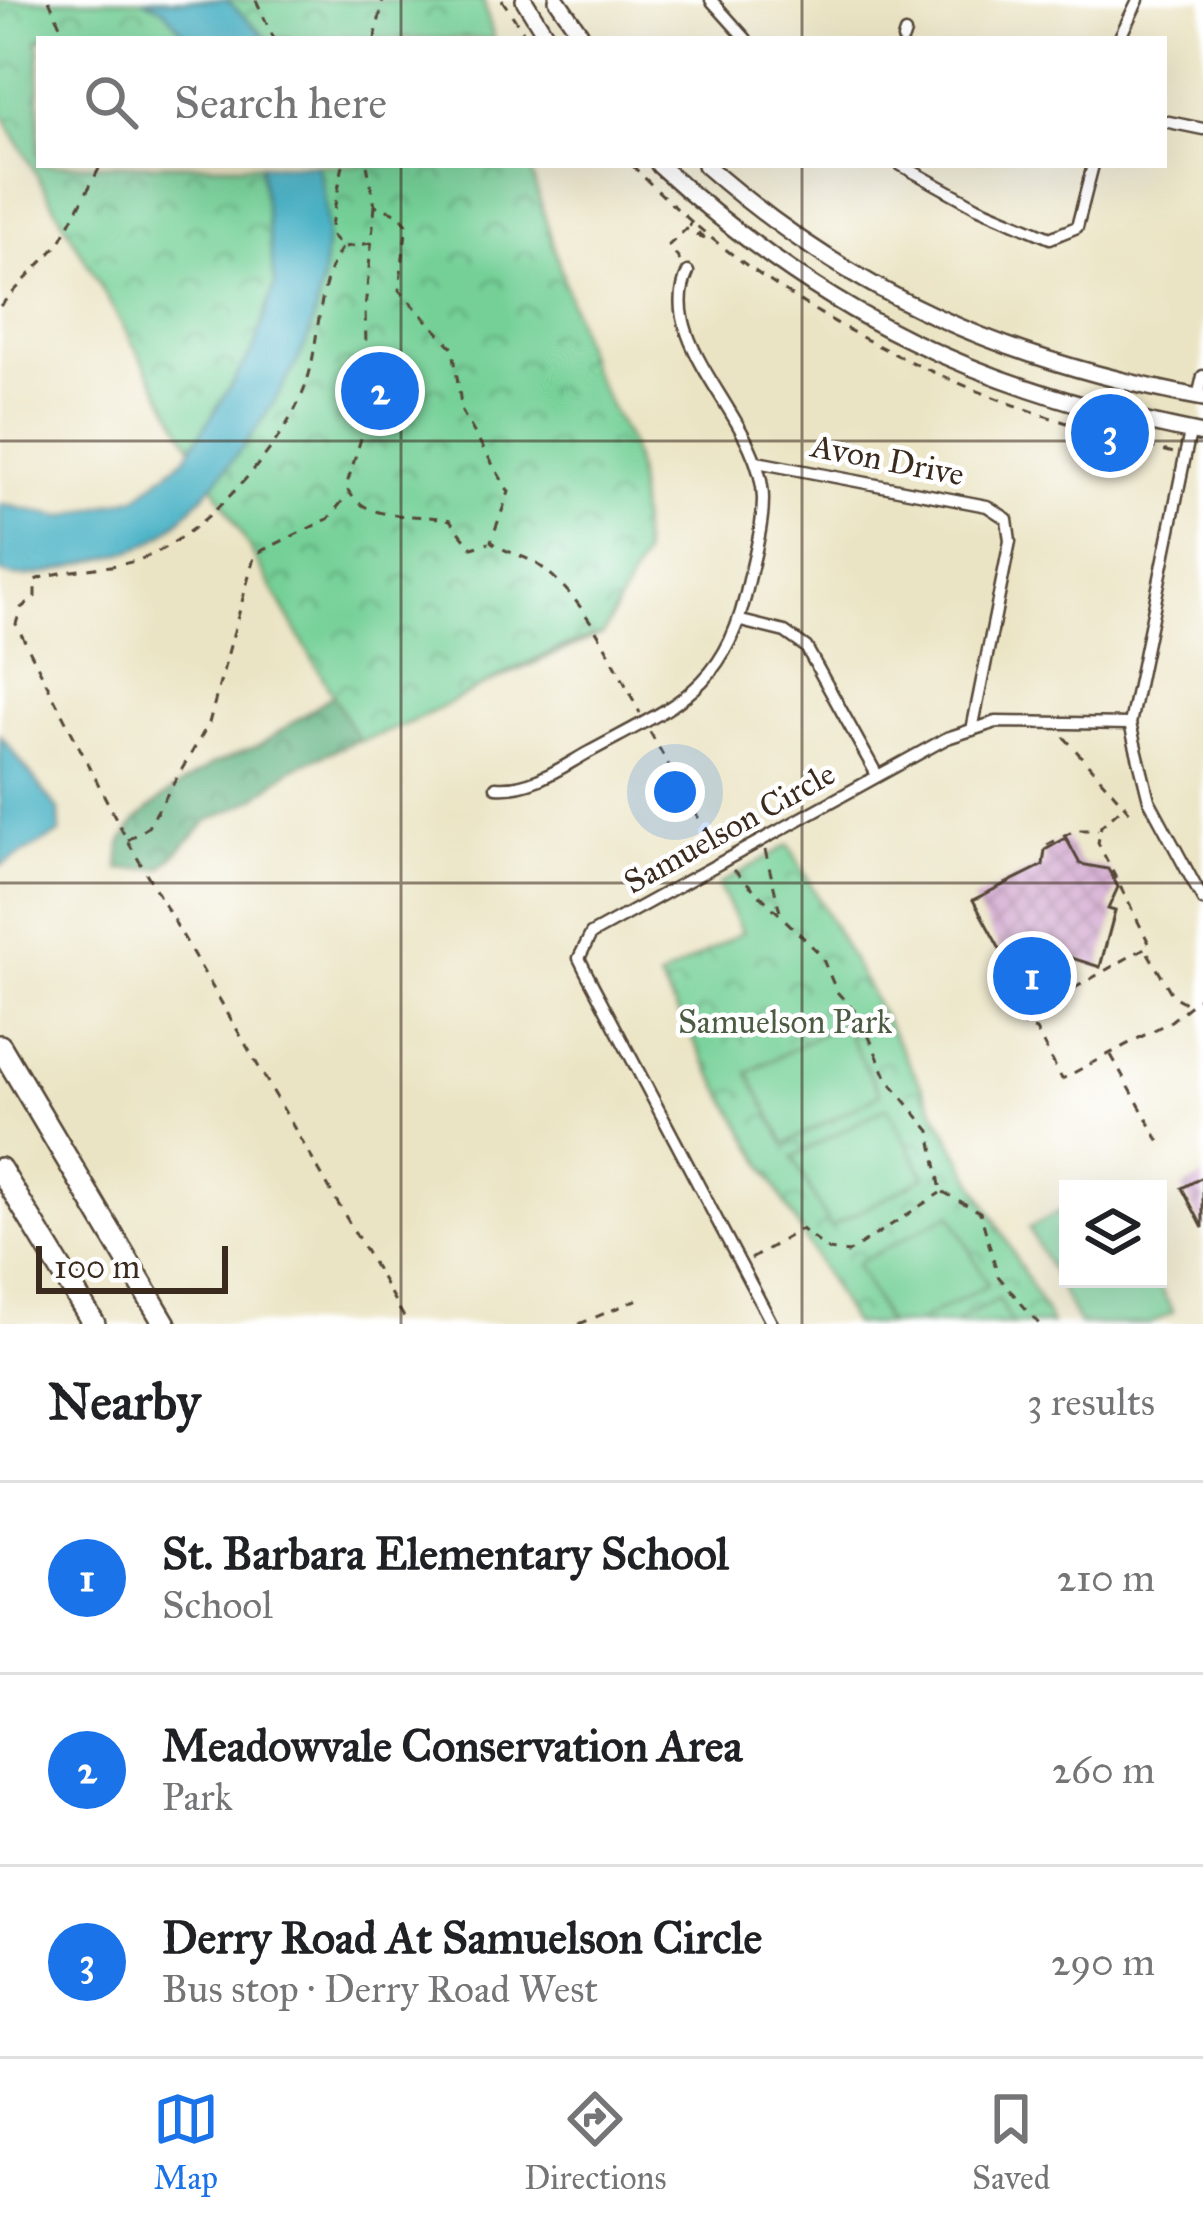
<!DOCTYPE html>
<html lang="en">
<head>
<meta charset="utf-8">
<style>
	:root { --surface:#fff; --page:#f2f2f2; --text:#202124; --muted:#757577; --line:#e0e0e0; --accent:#1a73e8 }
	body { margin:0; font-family:"IM FELL Great Primer",serif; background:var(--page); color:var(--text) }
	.controls { position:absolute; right:36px; bottom:36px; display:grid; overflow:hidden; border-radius:0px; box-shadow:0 12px 48px #0002 }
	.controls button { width:108px; height:108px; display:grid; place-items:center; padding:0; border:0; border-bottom:3px solid var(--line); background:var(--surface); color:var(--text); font:60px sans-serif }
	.scale { position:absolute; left:36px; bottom:30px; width:192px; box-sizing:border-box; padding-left:12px; border:6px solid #3b2a1e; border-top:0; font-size:33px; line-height:42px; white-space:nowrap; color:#3b2a1e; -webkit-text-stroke:9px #fff; paint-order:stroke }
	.you { position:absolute; left:675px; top:792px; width:42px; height:42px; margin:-30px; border:9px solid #fff; border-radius:50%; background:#1a73e8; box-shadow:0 0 0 18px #1a73e833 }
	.badge { display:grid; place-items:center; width:78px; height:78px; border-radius:50%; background:var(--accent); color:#fff; font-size:39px; font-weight:700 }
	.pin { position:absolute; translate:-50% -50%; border:6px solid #fff; box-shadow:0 3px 12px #0006 }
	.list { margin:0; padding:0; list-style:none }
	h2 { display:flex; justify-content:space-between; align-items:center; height:156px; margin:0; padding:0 48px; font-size:51px }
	h2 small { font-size:39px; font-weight:400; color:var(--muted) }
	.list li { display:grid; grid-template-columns:78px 1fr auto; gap:36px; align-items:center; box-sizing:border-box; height:192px; padding:0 48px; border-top:3px solid var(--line) }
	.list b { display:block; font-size:45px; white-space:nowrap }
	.list p { margin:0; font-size:39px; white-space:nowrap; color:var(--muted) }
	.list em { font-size:39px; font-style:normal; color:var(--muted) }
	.icon { flex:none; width:66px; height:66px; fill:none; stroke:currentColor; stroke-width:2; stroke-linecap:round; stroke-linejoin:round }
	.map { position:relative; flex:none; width:1203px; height:1324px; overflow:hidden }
	.search { position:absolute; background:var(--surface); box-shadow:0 12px 48px #0002; left:36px; right:36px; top:36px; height:132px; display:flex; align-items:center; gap:30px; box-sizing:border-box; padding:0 42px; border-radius:0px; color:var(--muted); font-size:45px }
	.sheet { height:732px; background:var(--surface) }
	nav { display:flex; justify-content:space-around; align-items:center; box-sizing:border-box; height:168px; border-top:3px solid var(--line); background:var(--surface); font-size:33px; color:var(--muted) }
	nav a { display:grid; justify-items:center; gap:6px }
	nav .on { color:var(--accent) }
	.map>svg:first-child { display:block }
	.forest { fill:url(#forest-crowns); stroke:#4e6e4f; stroke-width:3 }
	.park { fill:url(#park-crowns); stroke:#587d5a; stroke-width:3 }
	.pitch { fill:#75d097; stroke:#587d5a; stroke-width:3 }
	.water { fill:#47b1c5; stroke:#416e72; stroke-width:3 }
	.building { fill:url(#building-cross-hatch) }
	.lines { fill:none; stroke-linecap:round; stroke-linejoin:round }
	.street-casing { stroke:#554637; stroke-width:15 }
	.secondary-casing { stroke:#554637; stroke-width:20 }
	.highway-casing { stroke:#554637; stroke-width:26 }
	.path { stroke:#554637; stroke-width:3; stroke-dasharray:9 9; stroke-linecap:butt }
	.street { stroke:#fff; stroke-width:10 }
	.secondary { stroke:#fff; stroke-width:15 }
	.highway { stroke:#fff; stroke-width:21 }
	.grid { fill:none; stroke:#3b2a1e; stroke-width:3; stroke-opacity:0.55 }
	.labels { text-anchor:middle; stroke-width:9; stroke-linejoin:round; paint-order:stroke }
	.street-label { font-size:33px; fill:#3b2a1e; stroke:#fff }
	.park-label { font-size:33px; fill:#4c5c42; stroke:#fff }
</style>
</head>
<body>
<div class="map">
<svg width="1203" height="1324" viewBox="0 0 1203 1324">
	<defs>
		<pattern id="forest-crowns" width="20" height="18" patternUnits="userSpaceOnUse" patternTransform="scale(3)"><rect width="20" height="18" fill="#60b280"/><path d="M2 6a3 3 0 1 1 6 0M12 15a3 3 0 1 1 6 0" fill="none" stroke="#509168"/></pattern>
		<pattern id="park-crowns" width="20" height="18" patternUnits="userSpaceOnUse" patternTransform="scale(3)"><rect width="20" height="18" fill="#75d097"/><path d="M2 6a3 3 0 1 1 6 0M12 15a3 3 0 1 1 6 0" fill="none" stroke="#61a97b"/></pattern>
		<pattern id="building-cross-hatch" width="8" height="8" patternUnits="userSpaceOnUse" patternTransform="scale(3)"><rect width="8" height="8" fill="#d2a5cf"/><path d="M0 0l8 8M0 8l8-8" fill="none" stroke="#ac87a7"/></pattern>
	</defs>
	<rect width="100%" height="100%" fill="#fff"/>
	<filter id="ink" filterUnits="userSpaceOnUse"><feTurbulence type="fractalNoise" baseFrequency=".00833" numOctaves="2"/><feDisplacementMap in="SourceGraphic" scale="24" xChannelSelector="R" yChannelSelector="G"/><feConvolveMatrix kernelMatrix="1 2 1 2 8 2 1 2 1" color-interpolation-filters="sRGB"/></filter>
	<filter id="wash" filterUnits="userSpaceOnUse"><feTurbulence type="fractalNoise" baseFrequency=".004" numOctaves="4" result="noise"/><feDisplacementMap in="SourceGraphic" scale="48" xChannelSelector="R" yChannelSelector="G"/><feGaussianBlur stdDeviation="2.7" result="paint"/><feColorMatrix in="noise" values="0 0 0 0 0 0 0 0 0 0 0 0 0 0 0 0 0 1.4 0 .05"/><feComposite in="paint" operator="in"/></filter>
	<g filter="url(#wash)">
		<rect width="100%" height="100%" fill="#ebe4c4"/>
		<path class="forest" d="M 601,634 L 291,769 L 256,798 L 206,822 L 162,868 L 119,870 L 121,844 L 135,821 L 166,795 L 211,765 L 260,745 L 377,665 Z"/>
		<g class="park">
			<path d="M 0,0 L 483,0 L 494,39 L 39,39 L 39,165 L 529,165 L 590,367 L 629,442 L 636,468 L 643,556 L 603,634 C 514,657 445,717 359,741 L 0,110 Z"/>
			<path d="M 789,845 L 1052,1324 L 853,1324 L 659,979 L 742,932 L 718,885 Z"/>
		</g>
		<g class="pitch">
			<path d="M 842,1023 L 880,1094 L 785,1144 L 748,1073 Z"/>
			<path d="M 887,1107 L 925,1177 L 830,1227 L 793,1157 Z"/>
			<path d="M 1068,1207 L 1068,1279 L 1155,1279 L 1173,1312 L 1150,1324 L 1079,1324 L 1029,1228 Z"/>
			<path d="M 951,1214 L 988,1285 L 914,1324 L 888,1324 L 856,1264 Z"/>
			<path d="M 999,1299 L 1012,1324 L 953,1324 Z"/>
		</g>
		<g class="water">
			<path d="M 143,0 L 227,0 L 267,39 L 189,39 L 164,10 Z"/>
			<path d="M 260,165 L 317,165 C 334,215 326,279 311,329 C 296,383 200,515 151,542 C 131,553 103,558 81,564 C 58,571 21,583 0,572 L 0,504 L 63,517 L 137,497 L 186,457 L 253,350 L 275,284 Z"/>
			<path d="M 0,735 L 59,811 L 60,833 L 0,866 Z"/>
		</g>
		<g id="blocks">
			<g class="building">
				<path d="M 1066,838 L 1080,864 L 1108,869 L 1118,887 L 1108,909 L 1115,911 L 1100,967 L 1069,957 L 1019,984 L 973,900 L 1043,865 L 1045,850 Z"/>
				<path d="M 1203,1177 L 1203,1228 L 1182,1188 Z"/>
			</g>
		</g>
	</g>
	<g filter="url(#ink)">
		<use href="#blocks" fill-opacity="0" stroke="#554637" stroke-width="3"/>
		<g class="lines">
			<defs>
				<g id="street">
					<path d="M 711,0 L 746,39"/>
					<path d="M 903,39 L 905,33"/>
					<path d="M 1119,39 L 1138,0"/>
					<path d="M 1164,121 L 1203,129"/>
					<path d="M 901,165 L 977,207 L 1050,238 L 1077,227 L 1093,165"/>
					<path d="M 1198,397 L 1203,376"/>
					<path d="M 1190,432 L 1130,724 L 1149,800 L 1203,900"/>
					<path d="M 757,462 L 987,506 L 1007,519 L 1010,541 L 972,730"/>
					<path d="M 741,621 L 785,632 L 806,647 L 877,775"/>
					<path d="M 496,787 C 531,790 560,768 589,752 C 679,703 727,689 749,580 C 755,553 763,526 763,499 C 762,419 654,345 688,272"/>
					<path d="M 772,1324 L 588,976 L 579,958 L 591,934 L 947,738 L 996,722 L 1130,724"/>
				</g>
				<g id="secondary">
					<path d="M 524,0 L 548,39"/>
					<path d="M 557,0 L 584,39"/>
					<path d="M 659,165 C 825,317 983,391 1203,434"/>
					<path d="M 705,165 C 854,296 1009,362 1203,398"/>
				</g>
				<g id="highway">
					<path d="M 0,1046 L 165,1324"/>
					<path d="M 0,1169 L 94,1324"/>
				</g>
			</defs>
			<use href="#street" class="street-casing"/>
			<use href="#secondary" class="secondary-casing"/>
			<use href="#highway" class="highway-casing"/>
			<g class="path">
				<path d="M 49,0 L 66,39"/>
				<path d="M 256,0 L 274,39"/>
				<path d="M 502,0 L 528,39"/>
				<path d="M 375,39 L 383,0"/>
				<path d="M 343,165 L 331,225 L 331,235 L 343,247 C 317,280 320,338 308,378 C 291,440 200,542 135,561 C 102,570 67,568 35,580 L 35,597 L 21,608 L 16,624 L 127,840 L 408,1324"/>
				<path d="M 367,165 L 375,206 L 399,214 L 407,224 L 399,290 L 453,348 L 462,412 L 509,492 L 491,541 C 506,554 525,555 540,566 C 588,601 613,662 640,713"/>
				<path d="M 632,165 C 777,317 973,404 1174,453"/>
				<path d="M 375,206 L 365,309 L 368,416 L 346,487 C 367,526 417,511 450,520 L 472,548 L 489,543"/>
				<path d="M 345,247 L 371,243"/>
				<path d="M 680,261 L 669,245 L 686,229 L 708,241 L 689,225 L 692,221"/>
				<path d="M 0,306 L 59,244 L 101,165"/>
				<path d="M 650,732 L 716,849"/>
				<path d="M 1064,737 L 1130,812"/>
				<path d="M 128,840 L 148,827 L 209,723 L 255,554 L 328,519 L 348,494"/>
				<path d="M 1047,845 L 1076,830 L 1098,830"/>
				<path d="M 765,850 L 781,916"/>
				<path d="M 734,870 L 821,955 L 837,992 L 861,1018 L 887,1079 L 930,1131 L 941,1191"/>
				<path d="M 1148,953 L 1173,996 L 1189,1005"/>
				<path d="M 1025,1002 L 1043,1006 L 1150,945 L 1098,843 L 1101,826 L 1126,804"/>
				<path d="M 1016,1023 L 1036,1030 L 1062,1079 L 1171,1021 L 1203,995"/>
				<path d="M 1111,1055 L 1160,1142"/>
				<path d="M 943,1192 L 980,1212 L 998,1276 L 1039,1324"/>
				<path d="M 751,1259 L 801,1229 L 829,1250 L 848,1253 L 940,1193"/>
				<path d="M 579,1324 L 641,1298"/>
			</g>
			<use href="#street" class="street"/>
			<use href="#secondary" class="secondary"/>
			<use href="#highway" class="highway"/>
		</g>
	</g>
	<path class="grid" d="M 401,0 L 401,39M 802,0 L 802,39M 401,165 L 401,1324M 802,165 L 802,1324M 0,441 L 1203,441M 0,883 L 1203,883"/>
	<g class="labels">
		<g class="street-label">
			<text transform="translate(888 459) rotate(11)" y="12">Avon Drive</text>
			<text transform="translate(729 827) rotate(-29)" y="12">Samuelson Circle</text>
		</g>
		<g class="park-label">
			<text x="785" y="1033">Samuelson Park</text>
		</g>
	</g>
</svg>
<div class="controls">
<button><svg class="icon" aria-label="layers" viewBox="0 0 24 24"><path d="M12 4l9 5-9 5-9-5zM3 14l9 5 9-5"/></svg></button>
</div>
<div class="scale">100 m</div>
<div class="you"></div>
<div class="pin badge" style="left:1032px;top:976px">1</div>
<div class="pin badge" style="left:380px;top:391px">2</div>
<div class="pin badge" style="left:1110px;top:433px">3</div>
<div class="search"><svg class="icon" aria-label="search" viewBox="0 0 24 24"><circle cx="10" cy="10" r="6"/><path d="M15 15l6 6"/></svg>Search here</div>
</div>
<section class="sheet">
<h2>Nearby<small>3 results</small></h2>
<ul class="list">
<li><span class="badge">1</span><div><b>St. Barbara Elementary School</b><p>School</p></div><em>210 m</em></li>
<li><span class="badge">2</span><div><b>Meadowvale Conservation Area</b><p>Park</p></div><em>260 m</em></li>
<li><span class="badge">3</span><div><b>Derry Road At Samuelson Circle</b><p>Bus stop · Derry Road West</p></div><em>290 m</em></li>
</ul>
</section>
<nav>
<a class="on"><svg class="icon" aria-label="map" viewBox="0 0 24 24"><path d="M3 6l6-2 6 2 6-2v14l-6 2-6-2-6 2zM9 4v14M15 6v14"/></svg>Map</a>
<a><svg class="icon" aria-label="directions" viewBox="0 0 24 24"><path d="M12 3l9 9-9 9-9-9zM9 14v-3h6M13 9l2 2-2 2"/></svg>Directions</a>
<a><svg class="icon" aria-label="saved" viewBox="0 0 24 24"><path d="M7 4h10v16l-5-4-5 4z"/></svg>Saved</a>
</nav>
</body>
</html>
